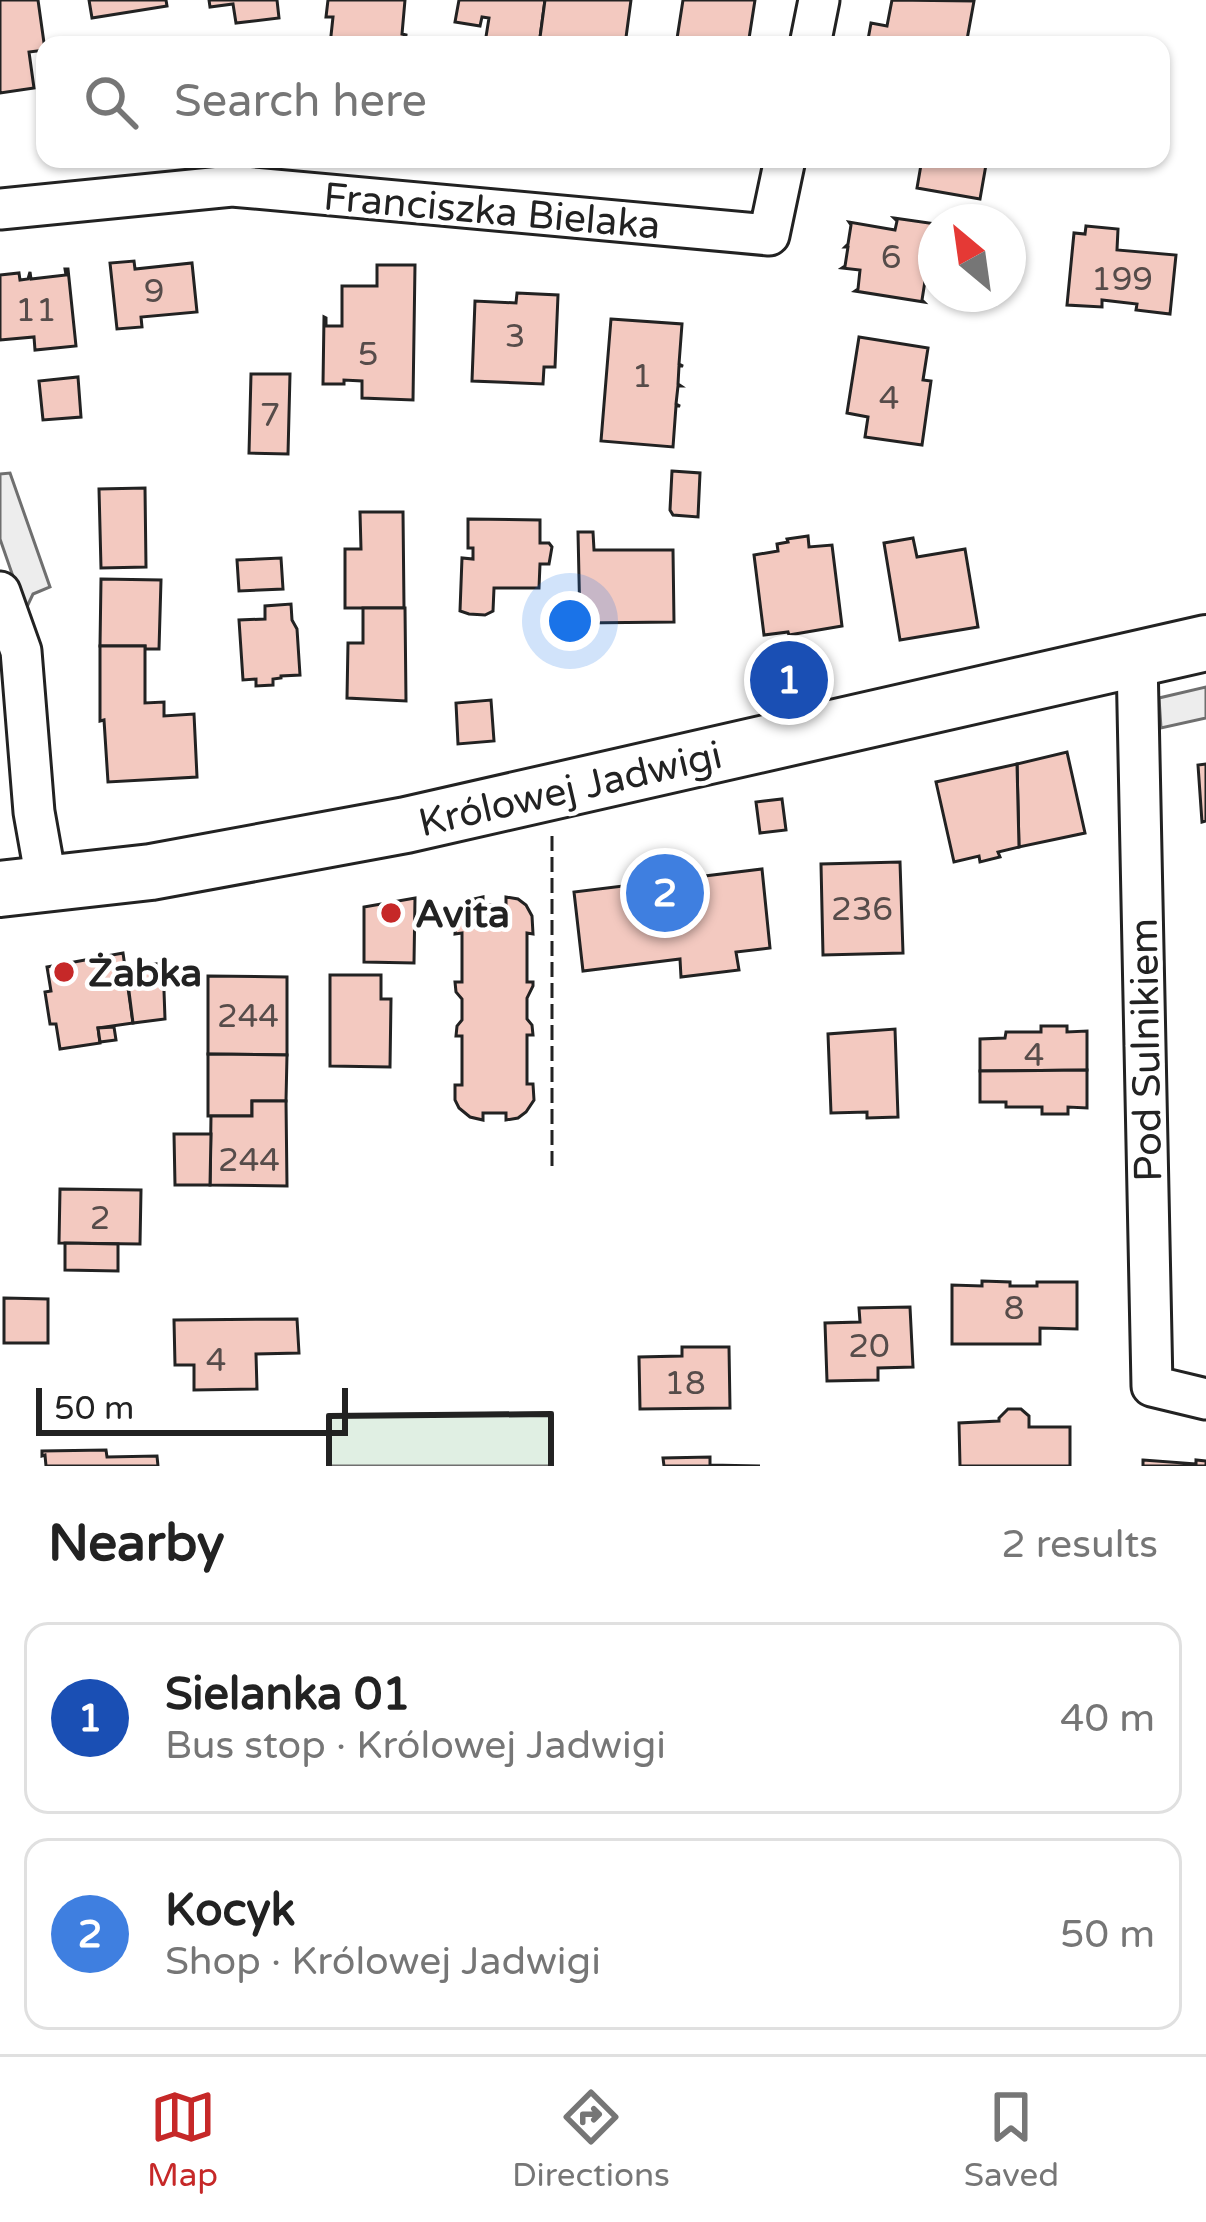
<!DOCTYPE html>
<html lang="en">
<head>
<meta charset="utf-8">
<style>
	:root { --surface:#fff; --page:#f6f6f6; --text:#222; --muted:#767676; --line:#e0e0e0; --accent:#c62828 }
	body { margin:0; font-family:"Varela Round",sans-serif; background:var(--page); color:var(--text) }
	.compass { position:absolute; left:918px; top:204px; width:108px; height:108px; border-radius:50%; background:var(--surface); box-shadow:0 3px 9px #0004; rotate:331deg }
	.scale { position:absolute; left:36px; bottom:30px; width:312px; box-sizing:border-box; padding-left:12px; border:6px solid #222; border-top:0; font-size:33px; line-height:42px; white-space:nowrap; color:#222; -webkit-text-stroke:9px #fff; paint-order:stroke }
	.you { position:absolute; left:570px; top:621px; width:42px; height:42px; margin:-30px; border:9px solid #fff; border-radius:50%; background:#1a73e8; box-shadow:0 0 0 18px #1a73e833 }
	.badge { display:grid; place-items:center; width:78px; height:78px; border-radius:50%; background:var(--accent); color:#fff; font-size:39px; font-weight:700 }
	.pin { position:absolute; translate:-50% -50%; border:6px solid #fff; box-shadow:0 3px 12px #0006 }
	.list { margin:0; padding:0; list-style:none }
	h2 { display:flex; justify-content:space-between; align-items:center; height:156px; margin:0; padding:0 48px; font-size:51px }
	h2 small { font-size:39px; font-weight:400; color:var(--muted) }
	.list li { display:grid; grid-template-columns:78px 1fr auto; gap:36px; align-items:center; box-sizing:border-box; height:192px; margin:0 24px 24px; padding:0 24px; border:3px solid var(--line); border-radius:24px }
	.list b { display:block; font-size:45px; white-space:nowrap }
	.list p { margin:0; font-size:39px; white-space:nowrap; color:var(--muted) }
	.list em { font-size:39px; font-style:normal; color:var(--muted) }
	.icon { flex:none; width:66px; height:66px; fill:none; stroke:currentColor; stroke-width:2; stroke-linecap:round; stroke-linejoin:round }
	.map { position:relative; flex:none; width:1206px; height:1466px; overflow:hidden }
	.search { position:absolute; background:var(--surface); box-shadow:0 3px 9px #0004; left:36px; right:36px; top:36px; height:132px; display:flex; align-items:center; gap:30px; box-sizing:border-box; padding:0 42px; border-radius:24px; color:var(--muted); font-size:45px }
	.sheet { height:588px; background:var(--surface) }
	nav { display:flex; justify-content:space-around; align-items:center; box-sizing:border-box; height:168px; border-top:3px solid var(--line); background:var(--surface); font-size:33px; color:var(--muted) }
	nav a { display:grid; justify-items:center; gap:6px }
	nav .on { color:var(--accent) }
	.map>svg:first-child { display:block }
	.green { fill:#e0efe3; stroke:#6f6f6f; stroke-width:3 }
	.parking { fill:#ededed; stroke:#6f6f6f; stroke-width:3 }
	.building { fill:#f3c9c0; stroke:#222; stroke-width:3 }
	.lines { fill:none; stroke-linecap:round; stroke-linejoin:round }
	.street-casing { stroke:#222; stroke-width:45 }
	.secondary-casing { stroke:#222; stroke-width:60 }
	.street { stroke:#fff; stroke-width:39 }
	.secondary { stroke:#fff; stroke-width:54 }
	.fence { stroke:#222; stroke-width:3; stroke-dasharray:15 6; stroke-linecap:butt }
	.wall { stroke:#222; stroke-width:6 }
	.poi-dot { fill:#c62828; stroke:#fff; stroke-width:4.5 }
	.labels { text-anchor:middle; stroke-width:9; stroke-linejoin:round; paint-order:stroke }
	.number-label { font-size:33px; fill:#564c4a }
	.street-label { font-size:39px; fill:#222; stroke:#fff }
	.poi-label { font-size:39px; font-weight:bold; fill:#222; stroke:#fff; text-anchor:start }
</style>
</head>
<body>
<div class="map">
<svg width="1206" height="1466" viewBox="0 0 1206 1466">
	<rect width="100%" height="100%" fill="#fff"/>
	<path class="green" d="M 552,1413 L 552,1466 L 328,1466 L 328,1415 Z"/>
	<g class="parking">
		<path d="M 10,473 L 50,587 L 33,594 L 25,611 L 0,539 L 0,474 Z"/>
		<path d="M 1206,687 L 1206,718 L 1161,728 L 1159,698 Z"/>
	</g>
	<g class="building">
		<path d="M 0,0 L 38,0 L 45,50 L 29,52 L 34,88 L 0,93 Z"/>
		<path d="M 89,0 L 166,0 L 167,6 L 92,18 Z"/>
		<path d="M 209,0 L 277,0 L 279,18 L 236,23 L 233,4 L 210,7 Z"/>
		<path d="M 328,0 L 405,0 L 402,34 L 406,35 L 405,45 L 330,45 L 333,17 L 326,17 Z"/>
		<path d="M 459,0 L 545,0 L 539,45 L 485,43 L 489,18 L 482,17 L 480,26 L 455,22 Z"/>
		<path d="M 545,0 L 631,0 L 625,45 L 539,45 Z"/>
		<path d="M 683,0 L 755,0 L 748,45 L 676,45 Z"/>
		<path d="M 892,0 L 974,1 L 966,45 L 867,45 L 871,23 L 887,26 Z"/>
		<path d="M 922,159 L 987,159 L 980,199 L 917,188 Z"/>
		<path d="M 894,218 L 936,224 L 936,283 L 925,281 L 922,300 L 924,302 L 855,291 L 858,289 L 860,270 L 842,268 L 845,266 L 848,247 L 845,247 L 848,244 L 851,225 L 849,222 L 895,230 L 897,221 Z"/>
		<path d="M 1086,226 L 1118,229 L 1117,250 L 1176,255 L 1170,314 L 1136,310 L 1137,304 L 1102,300 L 1102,307 L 1067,305 L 1074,233 L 1085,234 Z"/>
		<path d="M 134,261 L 135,269 L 192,263 L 197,312 L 141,317 L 142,327 L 117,329 L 110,263 Z"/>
		<path d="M 377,265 L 415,265 L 413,400 L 362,398 L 362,381 L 344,380 L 344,384 L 323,384 L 324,317 L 326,318 L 326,326 L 342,326 L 342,286 L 377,286 Z"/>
		<path d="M 65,269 L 68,269 L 76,346 L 35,350 L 34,337 L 0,340 L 0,275 L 19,273 L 20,280 L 28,279 L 30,272 L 31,279 L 66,275 Z"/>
		<path d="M 517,293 L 558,295 L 555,367 L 544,367 L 543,384 L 472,381 L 475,301 L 516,303 Z"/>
		<path d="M 611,319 L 682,324 L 679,364 L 683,366 L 679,366 L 678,384 L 681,386 L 678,386 L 676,404 L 680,406 L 676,406 L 673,447 L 601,441 Z"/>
		<path d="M 859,337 L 928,348 L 923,380 L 931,381 L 922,445 L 865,437 L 868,417 L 847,413 Z"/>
		<path d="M 251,374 L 290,374 L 288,454 L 249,453 Z"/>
		<path d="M 78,377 L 81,417 L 43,420 L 39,381 Z"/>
		<path d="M 672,471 L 700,473 L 698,517 L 673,515 L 670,510 Z"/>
		<path d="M 145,488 L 146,567 L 101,568 L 99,489 Z"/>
		<path d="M 360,512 L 403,512 L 404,608 L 345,608 L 345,549 L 361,549 Z"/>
		<path d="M 468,519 L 540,520 L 540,543 L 549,543 L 552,547 L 549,564 L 540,564 L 539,588 L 494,588 L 493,611 L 485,615 L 469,614 L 460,611 L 462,558 L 473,559 L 473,548 L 468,548 Z"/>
		<path d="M 578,532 L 593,532 L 594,550 L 673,550 L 674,622 L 580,623 Z"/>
		<path d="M 808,536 L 809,547 L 832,545 L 842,626 L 789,635 L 788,632 L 764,635 L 754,555 L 778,551 L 777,544 L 788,542 L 787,539 Z"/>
		<path d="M 913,538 L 917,557 L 965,549 L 978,627 L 900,640 L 884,543 Z"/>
		<path d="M 281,558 L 283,589 L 239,591 L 237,560 Z"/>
		<path d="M 101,579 L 161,580 L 159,649 L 145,649 L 145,646 L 100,646 Z"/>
		<path d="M 291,604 L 292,620 L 297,629 L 300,675 L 281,676 L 281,678 L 273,679 L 273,685 L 256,686 L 256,679 L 243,680 L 239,620 L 265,619 L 265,606 Z"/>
		<path d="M 363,608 L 405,608 L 406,701 L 347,698 L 348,643 L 363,643 Z"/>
		<path d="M 100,646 L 145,646 L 145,703 L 164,702 L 164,716 L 194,714 L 197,777 L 108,782 L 104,720 L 100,721 Z"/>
		<path d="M 491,700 L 494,741 L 458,744 L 456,703 Z"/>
		<path d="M 1067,752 L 1085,833 L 1019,847 L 1017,764 Z"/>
		<path d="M 1017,764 L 1019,847 L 998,852 L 1000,857 L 980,862 L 979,856 L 954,862 L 936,782 Z"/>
		<path d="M 1206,764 L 1206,821 L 1202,822 L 1198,765 Z"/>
		<path d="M 782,799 L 786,830 L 760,833 L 756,802 Z"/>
		<path d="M 900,862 L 903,953 L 823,955 L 821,864 Z"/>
		<path d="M 762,869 L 770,948 L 736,952 L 739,970 L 681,977 L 680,959 L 583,971 L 574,892 Z"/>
		<path d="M 483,897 L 483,905 L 506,905 L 506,897 L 518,899 L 526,905 L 532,916 L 533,934 L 527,933 L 527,982 L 533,982 L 533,986 L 527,998 L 527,1019 L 532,1025 L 533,1035 L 527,1035 L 527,1084 L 533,1084 L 534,1100 L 526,1112 L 518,1118 L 506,1120 L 506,1113 L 483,1113 L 483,1120 L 470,1117 L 459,1108 L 455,1100 L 455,1085 L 462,1085 L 462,1036 L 456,1036 L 457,1026 L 462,1020 L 462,999 L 456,992 L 455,982 L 462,982 L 462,933 L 455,934 L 456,919 L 462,905 L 470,900 Z"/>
		<path d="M 415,898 L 414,963 L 364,962 L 364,907 Z"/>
		<path d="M 123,953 L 133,1023 L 98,1028 L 100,1043 L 60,1049 L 56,1024 L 50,1024 L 45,992 L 51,991 L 47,967 Z"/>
		<path d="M 163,963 L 165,1019 L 133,1023 L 126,968 Z"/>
		<path d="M 330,975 L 381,975 L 381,999 L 391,999 L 390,1067 L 330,1066 Z"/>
		<path d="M 208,976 L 287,977 L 287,1055 L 208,1054 Z"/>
		<path d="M 1041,1026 L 1067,1026 L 1067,1032 L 1087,1031 L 1087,1070 L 980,1071 L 980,1039 L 1005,1038 L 1006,1032 L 1041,1032 Z"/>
		<path d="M 114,1027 L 116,1040 L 100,1042 L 98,1028 Z"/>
		<path d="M 895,1029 L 898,1117 L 867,1118 L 867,1112 L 831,1113 L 828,1034 Z"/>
		<path d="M 208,1054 L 287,1055 L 286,1101 L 252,1101 L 252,1116 L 208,1116 Z"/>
		<path d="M 1087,1070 L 1087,1108 L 1068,1107 L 1068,1114 L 1042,1114 L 1042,1107 L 1006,1107 L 1006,1102 L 980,1102 L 980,1071 Z"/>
		<path d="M 252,1101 L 286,1101 L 287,1186 L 210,1185 L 211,1116 L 252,1116 Z"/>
		<path d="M 174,1134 L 211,1134 L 210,1185 L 175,1185 Z"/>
		<path d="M 60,1189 L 141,1190 L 140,1244 L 59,1243 Z"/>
		<path d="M 65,1243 L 118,1244 L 118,1271 L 65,1270 Z"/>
		<path d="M 982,1281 L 1010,1282 L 1010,1286 L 1037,1286 L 1037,1282 L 1077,1282 L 1077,1329 L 1040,1328 L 1040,1344 L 952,1344 L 952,1285 L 982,1286 Z"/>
		<path d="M 4,1298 L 48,1299 L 48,1343 L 4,1343 Z"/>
		<path d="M 910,1307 L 913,1367 L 878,1368 L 878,1380 L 827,1381 L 825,1323 L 860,1322 L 859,1308 Z"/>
		<path d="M 297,1319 L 299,1353 L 256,1354 L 257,1389 L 194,1390 L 194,1365 L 175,1365 L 174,1320 Z"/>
		<path d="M 682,1347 L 729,1347 L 730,1408 L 640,1409 L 639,1357 L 682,1356 Z"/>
		<path d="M 1008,1409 L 1021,1409 L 1029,1416 L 1029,1427 L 1070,1427 L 1070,1466 L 960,1466 L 959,1423 L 999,1421 L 999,1418 Z"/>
		<path d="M 106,1450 L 107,1457 L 157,1456 L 158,1466 L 46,1466 L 45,1455 L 42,1456 L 42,1451 Z"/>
		<path d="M 710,1457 L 710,1465 L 760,1466 L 664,1466 L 663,1458 Z"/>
		<path d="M 1143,1460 L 1196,1464 L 1196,1460 L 1206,1461 L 1206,1466 L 1143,1466 Z"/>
	</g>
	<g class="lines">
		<defs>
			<g id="street">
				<path d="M 810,45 L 819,0"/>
				<path d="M 0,209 L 232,186 L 769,235 L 785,159"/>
				<path d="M 0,592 L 21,651 L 34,812 L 47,885"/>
				<path d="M 1137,659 L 1152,1386 L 1206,1399"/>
			</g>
			<path id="secondary" d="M 0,889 L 151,872 L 406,825 L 1206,643"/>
		</defs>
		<use href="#street" class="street-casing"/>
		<use href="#secondary" class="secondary-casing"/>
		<use href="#street" class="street"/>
		<use href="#secondary" class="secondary"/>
		<path class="fence" d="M 552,836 L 552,1166"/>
		<path class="wall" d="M 329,1466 L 329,1416 L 551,1414 L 551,1466"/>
	</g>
	<g class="poi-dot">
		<circle cx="391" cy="913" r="12"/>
		<circle cx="64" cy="972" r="12"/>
	</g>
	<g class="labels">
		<g class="number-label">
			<text x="891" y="268">6</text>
			<text x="1122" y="290">199</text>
			<text x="154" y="302">9</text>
			<text x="36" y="321">11</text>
			<text x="515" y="347">3</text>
			<text x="368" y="365">5</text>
			<text x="642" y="387">1</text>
			<text x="889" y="409">4</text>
			<text x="270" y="426">7</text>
			<text x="862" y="920">236</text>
			<text x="248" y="1027">244</text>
			<text x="1034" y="1066">4</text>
			<text x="249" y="1171">244</text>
			<text x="100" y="1229">2</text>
			<text x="1014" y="1319">8</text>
			<text x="869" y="1357">20</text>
			<text x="216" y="1371">4</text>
			<text x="685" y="1394">18</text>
		</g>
		<g class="street-label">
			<text transform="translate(492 210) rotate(5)" y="14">Franciszka Bielaka</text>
			<text transform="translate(570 788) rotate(-13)" y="14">Królowej Jadwigi</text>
			<text transform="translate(1145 1050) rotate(-91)" y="14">Pod Sulnikiem</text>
		</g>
		<g class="poi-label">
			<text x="415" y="927">Avita</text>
			<text x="88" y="986">Żabka</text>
		</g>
	</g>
</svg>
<svg class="compass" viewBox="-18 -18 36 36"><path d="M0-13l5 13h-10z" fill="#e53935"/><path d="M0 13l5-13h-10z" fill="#767676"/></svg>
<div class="scale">50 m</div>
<div class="you"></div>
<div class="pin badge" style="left:789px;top:680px;background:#1a4fb4">1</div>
<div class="pin badge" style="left:665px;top:893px;background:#3f7fe0">2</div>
<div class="search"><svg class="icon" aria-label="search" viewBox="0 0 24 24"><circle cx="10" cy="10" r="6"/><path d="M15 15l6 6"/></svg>Search here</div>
</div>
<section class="sheet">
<h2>Nearby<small>2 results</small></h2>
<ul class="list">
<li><span class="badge" style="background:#1a4fb4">1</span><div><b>Sielanka 01</b><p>Bus stop · Królowej Jadwigi</p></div><em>40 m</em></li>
<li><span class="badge" style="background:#3f7fe0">2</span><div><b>Kocyk</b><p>Shop · Królowej Jadwigi</p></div><em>50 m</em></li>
</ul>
</section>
<nav>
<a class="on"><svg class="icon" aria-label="map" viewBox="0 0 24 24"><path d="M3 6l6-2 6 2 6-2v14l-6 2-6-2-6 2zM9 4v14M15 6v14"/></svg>Map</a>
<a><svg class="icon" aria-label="directions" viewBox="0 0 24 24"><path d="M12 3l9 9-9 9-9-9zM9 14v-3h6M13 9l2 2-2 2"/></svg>Directions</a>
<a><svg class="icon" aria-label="saved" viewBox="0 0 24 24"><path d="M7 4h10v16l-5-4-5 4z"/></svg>Saved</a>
</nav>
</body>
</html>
